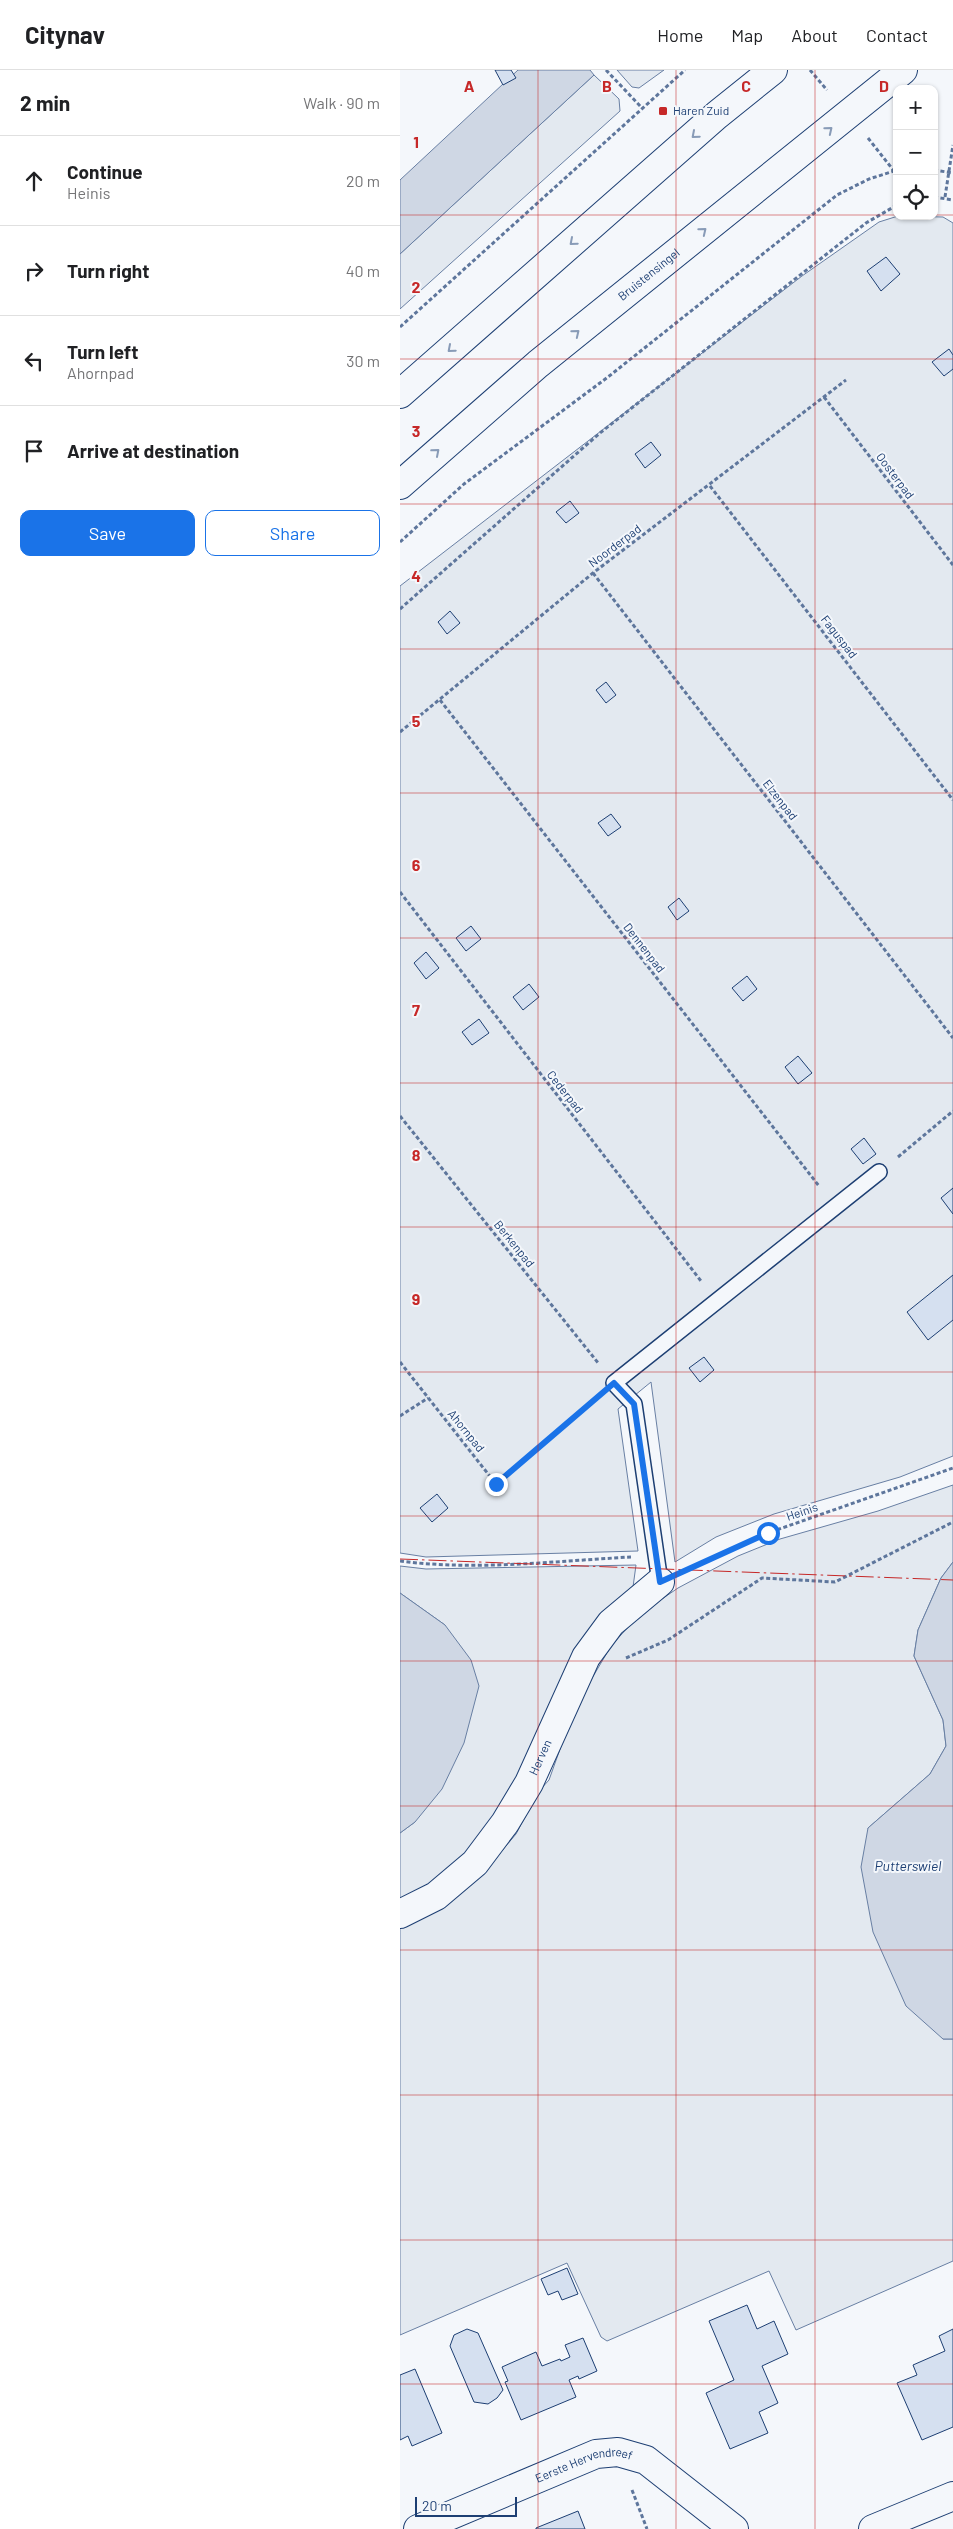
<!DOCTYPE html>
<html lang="en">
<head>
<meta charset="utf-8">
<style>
	:root { --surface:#fff; --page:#f6f6f6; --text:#202124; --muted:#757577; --line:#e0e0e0; --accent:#1a73e8 }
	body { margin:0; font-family:Barlow,sans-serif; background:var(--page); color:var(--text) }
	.controls { position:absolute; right:15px; top:15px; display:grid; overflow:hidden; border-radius:10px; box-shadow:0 1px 4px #0004 }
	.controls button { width:45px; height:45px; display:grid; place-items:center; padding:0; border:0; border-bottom:1px solid var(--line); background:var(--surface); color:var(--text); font:25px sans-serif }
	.scale { position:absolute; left:15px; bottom:12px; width:102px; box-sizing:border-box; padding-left:5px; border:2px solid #1d3f73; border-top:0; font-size:14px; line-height:18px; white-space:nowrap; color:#1d3f73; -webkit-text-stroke:4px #f4f7fb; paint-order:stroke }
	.stop { position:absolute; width:15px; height:15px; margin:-11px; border:4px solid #1a73e8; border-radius:50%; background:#fff }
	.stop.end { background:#1a73e8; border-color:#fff; box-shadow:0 1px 5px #0008 }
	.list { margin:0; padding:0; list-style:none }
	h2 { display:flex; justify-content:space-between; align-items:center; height:65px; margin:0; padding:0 20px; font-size:21px }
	h2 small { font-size:16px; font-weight:400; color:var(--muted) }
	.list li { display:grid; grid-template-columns:32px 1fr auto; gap:15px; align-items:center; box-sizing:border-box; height:90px; padding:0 20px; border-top:1px solid var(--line) }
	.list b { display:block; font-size:19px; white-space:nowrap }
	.list p { margin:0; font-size:16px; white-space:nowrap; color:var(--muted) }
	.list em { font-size:16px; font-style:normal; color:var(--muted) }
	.actions { display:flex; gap:10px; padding:15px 20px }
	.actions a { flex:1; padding:11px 0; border:1px solid var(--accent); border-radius:10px; text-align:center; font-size:18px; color:var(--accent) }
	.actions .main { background:var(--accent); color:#fff }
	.icon { flex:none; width:28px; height:28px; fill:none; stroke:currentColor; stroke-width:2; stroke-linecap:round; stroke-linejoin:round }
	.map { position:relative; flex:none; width:553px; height:2459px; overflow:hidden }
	header { display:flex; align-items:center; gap:30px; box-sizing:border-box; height:70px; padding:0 25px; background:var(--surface); border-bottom:1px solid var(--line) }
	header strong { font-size:24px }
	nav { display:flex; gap:28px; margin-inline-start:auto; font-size:18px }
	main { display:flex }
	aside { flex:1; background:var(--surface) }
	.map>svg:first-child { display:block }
	.green { fill:#e3e9f0; stroke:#687fa3 }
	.water { fill:#cfd7e4; stroke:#687fa3 }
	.building { fill:#d5e0f0; stroke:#1d3f73 }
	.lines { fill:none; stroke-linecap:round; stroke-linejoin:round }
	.service-casing { stroke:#1d3f73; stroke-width:18 }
	.minor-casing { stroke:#1d3f73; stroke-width:30 }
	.secondary-casing { stroke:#1d3f73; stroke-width:30 }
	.path { stroke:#5e769c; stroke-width:3; stroke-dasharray:4 2.5; stroke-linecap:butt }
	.service { stroke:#f4f7fb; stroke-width:15 }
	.minor { stroke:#f4f7fb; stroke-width:28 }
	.secondary { stroke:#f4f7fb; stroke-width:28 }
	.power { stroke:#c62828; stroke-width:1; stroke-dasharray:18 4 2.5 4; stroke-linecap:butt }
	.oneway { stroke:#889bb7 }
	.route { stroke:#1a73e8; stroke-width:6 }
	.grid { fill:none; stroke:#c62828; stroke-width:1; stroke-opacity:0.55 }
	.poi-dot { fill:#c62828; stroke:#f4f7fb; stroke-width:2 }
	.labels { text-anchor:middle; stroke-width:4; stroke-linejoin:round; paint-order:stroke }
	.poi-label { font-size:12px; fill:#1d3f73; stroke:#f4f7fb; text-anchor:start }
	.street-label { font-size:12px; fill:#1d3f73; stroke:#f4f7fb }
	.water-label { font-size:14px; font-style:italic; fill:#1d3f73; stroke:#f4f7fb }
	.grid-label { font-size:16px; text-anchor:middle; font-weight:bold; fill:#c62828; stroke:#f4f7fb; stroke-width:4; stroke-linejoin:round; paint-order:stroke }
</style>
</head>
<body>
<header>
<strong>Citynav</strong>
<nav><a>Home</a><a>Map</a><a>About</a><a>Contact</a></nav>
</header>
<main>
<aside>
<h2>2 min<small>Walk · 90 m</small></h2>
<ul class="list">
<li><svg class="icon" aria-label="ahead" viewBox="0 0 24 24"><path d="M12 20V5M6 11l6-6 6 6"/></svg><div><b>Continue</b><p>Heinis</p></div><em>20 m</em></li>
<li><svg class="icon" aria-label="right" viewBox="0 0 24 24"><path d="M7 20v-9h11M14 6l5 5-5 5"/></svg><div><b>Turn right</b></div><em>40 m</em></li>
<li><svg class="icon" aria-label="left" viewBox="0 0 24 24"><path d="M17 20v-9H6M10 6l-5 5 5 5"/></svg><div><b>Turn left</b><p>Ahornpad</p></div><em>30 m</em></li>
<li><svg class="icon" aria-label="arrive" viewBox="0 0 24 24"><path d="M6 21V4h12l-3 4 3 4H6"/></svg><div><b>Arrive at destination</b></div></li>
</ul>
<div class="actions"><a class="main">Save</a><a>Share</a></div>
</aside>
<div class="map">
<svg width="553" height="2459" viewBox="0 0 553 2459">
	<rect width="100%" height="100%" fill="#f4f7fb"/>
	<g class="green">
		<path d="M 217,0 L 264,0 L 239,18 L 232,17 Z"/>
		<path d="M 194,5 L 219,29 L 220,41 L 0,239 L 0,184 Z"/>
		<path d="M 498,146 L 543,147 L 553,153 L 553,1386 L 500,1407 L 374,1444 L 316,1467 L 275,1492 L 251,1312 L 218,1339 L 238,1481 L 26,1487 L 0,1483 L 0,516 L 402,206 L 479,152 Z"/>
		<path d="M 553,1415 L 553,1492 L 541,1508 L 518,1560 L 514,1586 L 543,1650 L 546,1676 L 530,1704 L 468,1758 L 543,1969 L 553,1969 L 553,2191 L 396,2260 L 369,2201 L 207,2271 L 201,2267 L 167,2193 L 0,2265 L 0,1857 L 85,1801 L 116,1764 L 139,1721 L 149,1710 L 170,1651 L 188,1615 L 211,1576 L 240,1544 L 278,1518 L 338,1486 L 380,1469 L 478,1441 Z"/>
		<path d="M 236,1495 L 233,1517 L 120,1711 L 69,1785 L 32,1817 L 0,1833 L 0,1763 L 15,1752 L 45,1555 L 0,1523 L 0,1496 L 26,1499 Z"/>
	</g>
	<g class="water">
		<path d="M 118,0 L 190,0 L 194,5 L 0,184 L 0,110 Z"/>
		<path d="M 553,1492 L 553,1969 L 543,1969 L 506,1936 L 473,1862 L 461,1797 L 468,1758 L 530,1704 L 546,1676 L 543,1650 L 514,1586 L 518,1560 L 541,1508 Z"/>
		<path d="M 0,1523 L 45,1555 L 71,1590 L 79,1616 L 64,1673 L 42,1719 L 15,1752 L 0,1763 Z"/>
	</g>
	<g class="building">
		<path d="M 95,0 L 111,0 L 116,8 L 103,15 Z"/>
		<path d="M 486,187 L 500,204 L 481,221 L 467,201 Z"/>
		<path d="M 549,279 L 553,285 L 553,299 L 544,306 L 532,292 Z"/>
		<path d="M 251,372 L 261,385 L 245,398 L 235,384 Z"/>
		<path d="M 170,431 L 179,443 L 166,453 L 156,442 Z"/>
		<path d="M 50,541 L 60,553 L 47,564 L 38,552 Z"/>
		<path d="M 206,612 L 216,625 L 206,633 L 196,620 Z"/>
		<path d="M 211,744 L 221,757 L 208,766 L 198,753 Z"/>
		<path d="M 279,828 L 289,841 L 277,850 L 268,837 Z"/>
		<path d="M 71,856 L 81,869 L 66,881 L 56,868 Z"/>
		<path d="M 26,882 L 39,898 L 26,909 L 14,893 Z"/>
		<path d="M 347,906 L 357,919 L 343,931 L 332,918 Z"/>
		<path d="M 129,914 L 139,927 L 123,940 L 113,927 Z"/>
		<path d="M 79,949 L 89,963 L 72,975 L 62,962 Z"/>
		<path d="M 398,986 L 412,1003 L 398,1014 L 385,997 Z"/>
		<path d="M 464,1068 L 476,1084 L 463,1094 L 451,1079 Z"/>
		<path d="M 553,1118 L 553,1144 L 541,1128 Z"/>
		<path d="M 553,1205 L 553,1250 L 528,1270 L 507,1242 Z"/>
		<path d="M 304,1287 L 314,1300 L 300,1312 L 289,1298 Z"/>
		<path d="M 37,1424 L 48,1438 L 32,1452 L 20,1438 Z"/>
		<path d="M 167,2198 L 178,2224 L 162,2230 L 158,2221 L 148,2225 L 141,2209 Z"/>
		<path d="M 347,2235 L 357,2259 L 374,2251 L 388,2284 L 362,2296 L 378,2333 L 359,2342 L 368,2363 L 330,2379 L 306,2323 L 334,2310 L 309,2251 Z"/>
		<path d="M 67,2259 L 78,2263 L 103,2320 L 97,2328 L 88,2334 L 74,2332 L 50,2276 L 54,2265 Z"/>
		<path d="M 553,2259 L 553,2357 L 522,2370 L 497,2313 L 517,2305 L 513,2295 L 545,2281 L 539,2266 Z"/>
		<path d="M 183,2268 L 197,2301 L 179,2309 L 178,2306 L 169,2310 L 176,2327 L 121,2350 L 105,2312 L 108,2311 L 102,2297 L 136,2282 L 142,2296 L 160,2289 L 161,2291 L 170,2287 L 165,2275 Z"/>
		<path d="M 15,2299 L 42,2363 L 12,2376 L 8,2366 L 0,2370 L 0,2305 Z"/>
		<path d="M 178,2441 L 185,2459 L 136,2459 L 136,2458 Z"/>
	</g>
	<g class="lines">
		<defs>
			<path id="service" d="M 260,1512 L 234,1334 L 214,1313 L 479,1102"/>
			<g id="minor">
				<path id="s1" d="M 0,1844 L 36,1826 L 75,1793 L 105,1753 L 129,1713 L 186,1587 L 211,1553 L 260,1512"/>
				<path id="s2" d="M 18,2459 L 196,2384 L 218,2382 L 246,2390 L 334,2459"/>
				<path d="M 473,2459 L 553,2426"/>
			</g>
			<g id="secondary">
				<path d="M 0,324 L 317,45 L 373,0"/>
				<path id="s3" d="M 0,415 L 138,294 L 503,0"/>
			</g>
		</defs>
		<use href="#service" class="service-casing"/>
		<use href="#minor" class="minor-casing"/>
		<use href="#secondary" class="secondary-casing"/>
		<g class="path">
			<path d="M 206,0 L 242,38"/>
			<path d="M 410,0 L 427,20"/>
			<path d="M 468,68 L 494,101 L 497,101"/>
			<path d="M 534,100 L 553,103"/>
			<path d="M 534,127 L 553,130"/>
			<path d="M 545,127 L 553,75"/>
			<path d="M 0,257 L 285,0"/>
			<path d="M 424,327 L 553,495"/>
			<path d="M 310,416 L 553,730"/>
			<path d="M 0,472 L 64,414 L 208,307 L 437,125 L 469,109 L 494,101"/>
			<path d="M 193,503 L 553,968"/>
			<path d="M 0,539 L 200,363 L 466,153 L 497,135"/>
			<path d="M 40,630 L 419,1116"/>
			<path d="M 0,662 L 193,503 L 446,310"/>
			<path d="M 0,822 L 301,1211"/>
			<path d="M 0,1046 L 199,1294"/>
			<path d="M 498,1087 L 553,1041"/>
			<path d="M 0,1292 L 96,1414 L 195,1330"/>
			<path d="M 0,1346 L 28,1328"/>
			<path d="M 0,1491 C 76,1501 155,1491 231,1487"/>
			<path d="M 288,1499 L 368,1463 L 553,1398"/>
			<path d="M 226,1588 L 268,1570 L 362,1508 L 435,1512 L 553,1452"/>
			<path d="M 232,2420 L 247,2459"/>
		</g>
		<use href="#service" class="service"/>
		<use href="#minor" class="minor"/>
		<use href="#secondary" class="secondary"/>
		<path class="power" d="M 0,1489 L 553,1510"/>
	</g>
	<defs><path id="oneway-chevron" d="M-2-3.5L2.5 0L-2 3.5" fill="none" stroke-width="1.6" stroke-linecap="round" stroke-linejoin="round" transform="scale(1.25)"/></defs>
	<g class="oneway">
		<use href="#oneway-chevron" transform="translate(429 60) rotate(-39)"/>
		<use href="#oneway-chevron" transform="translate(295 65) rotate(139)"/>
		<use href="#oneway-chevron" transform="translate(303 161) rotate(-39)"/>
		<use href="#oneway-chevron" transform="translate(173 172) rotate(139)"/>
		<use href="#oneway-chevron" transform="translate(176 263) rotate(-39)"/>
		<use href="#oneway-chevron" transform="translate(51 279) rotate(139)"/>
		<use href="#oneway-chevron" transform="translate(36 382) rotate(-41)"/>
	</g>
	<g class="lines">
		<path class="route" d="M 96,1414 L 214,1313 L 234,1334 L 260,1512 L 368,1463"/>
	</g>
	<path class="grid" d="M 138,0 L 138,2459M 276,0 L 276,2459M 415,0 L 415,2459M 0,145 L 497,145M 534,145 L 553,145M 0,289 L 553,289M 0,434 L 553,434M 0,579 L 553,579M 0,723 L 553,723M 0,868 L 553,868M 0,1013 L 553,1013M 0,1157 L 553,1157M 0,1302 L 553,1302M 0,1446 L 553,1446M 0,1591 L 553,1591M 0,1736 L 553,1736M 0,1880 L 553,1880M 0,2025 L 553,2025M 0,2170 L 553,2170M 0,2314 L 553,2314"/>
	<rect class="poi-dot" x="258" y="36" width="10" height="10" rx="2.5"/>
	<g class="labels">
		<g class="poi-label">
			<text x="273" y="45">Haren Zuid</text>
		</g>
		<g class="street-label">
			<text dy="4" stroke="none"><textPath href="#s3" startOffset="326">Bruistensingel</textPath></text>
			<text transform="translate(495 406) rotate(53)" y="4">Oosterpad</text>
			<text transform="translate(215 476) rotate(-37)" y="4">Noorderpad</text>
			<text transform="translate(439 567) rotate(52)" y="4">Faguspad</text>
			<text transform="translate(380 730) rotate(52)" y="4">Elzenpad</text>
			<text transform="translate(244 878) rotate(52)" y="4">Dennenpad</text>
			<text transform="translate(165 1022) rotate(52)" y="4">Cederpad</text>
			<text transform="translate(114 1174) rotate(51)" y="4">Berkenpad</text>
			<text transform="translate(66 1361) rotate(51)" y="4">Ahornpad</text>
			<text transform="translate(402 1442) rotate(-19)" y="4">Heinis</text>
			<text dy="4" stroke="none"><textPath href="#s1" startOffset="216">Herven</textPath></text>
			<text dy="4" stroke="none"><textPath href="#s2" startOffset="179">Eerste Hervendreef</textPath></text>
		</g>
		<g class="water-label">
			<text x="508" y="1801">Putterswiel</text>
		</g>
	</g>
	<g class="grid-label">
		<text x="69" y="22">A</text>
		<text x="207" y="22">B</text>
		<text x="346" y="22">C</text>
		<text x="484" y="22">D</text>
		<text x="16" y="78">1</text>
		<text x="16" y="223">2</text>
		<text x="16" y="367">3</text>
		<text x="16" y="512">4</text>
		<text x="16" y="657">5</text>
		<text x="16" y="801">6</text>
		<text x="16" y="946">7</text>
		<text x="16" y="1091">8</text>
		<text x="16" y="1235">9</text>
	</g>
</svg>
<div class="controls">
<button>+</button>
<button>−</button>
<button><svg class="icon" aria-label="locate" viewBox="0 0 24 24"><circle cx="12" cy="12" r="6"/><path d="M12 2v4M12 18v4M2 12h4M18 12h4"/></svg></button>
</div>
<div class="scale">20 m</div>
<div class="stop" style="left:368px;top:1463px"></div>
<div class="stop end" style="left:96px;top:1414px"></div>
</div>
</main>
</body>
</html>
